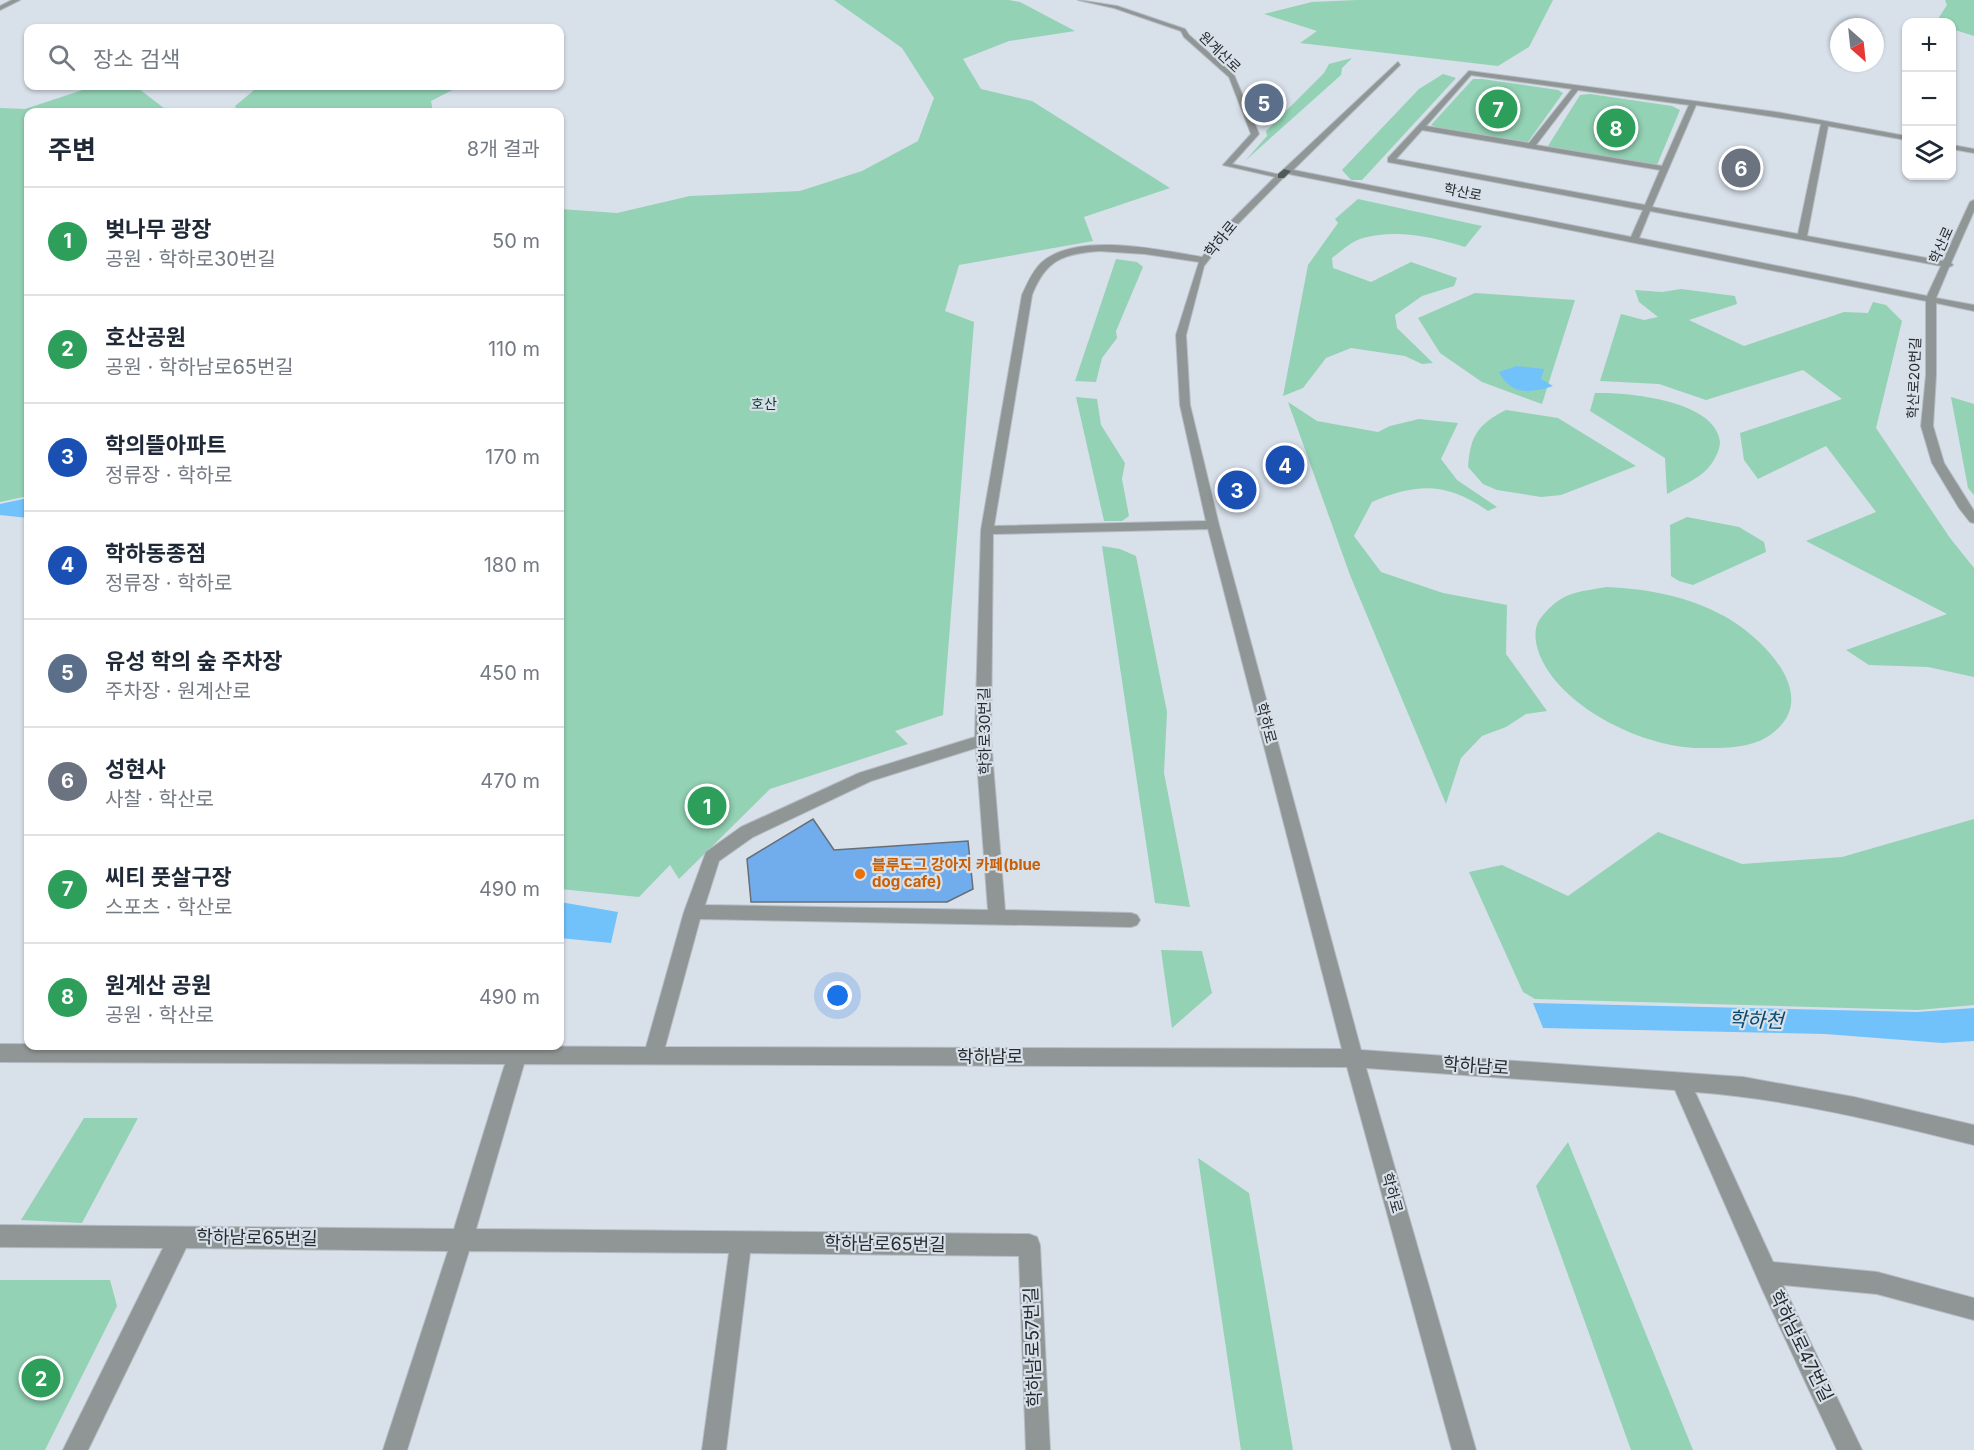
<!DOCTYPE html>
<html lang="ko">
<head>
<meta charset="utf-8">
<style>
	:root { --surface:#fff; --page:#f2f2f3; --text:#1f2937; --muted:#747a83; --line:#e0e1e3; --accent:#6d4fc8 }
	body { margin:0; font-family:Inter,"Noto Sans KR",sans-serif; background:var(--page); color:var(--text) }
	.controls { position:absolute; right:18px; top:18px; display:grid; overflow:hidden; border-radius:12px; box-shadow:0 2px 4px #0004 }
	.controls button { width:54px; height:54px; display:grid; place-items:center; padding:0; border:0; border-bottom:2px solid var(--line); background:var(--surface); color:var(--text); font:30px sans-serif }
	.compass { position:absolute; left:1830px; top:18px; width:54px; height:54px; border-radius:50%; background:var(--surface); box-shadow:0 2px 4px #0004; rotate:153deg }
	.you { position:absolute; left:838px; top:996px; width:21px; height:21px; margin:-15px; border:4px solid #fff; border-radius:50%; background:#1a73e8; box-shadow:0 0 0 9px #1a73e833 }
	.badge { display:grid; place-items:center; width:39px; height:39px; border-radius:50%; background:var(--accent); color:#fff; font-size:20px; font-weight:700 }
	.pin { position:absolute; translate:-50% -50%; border:3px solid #fff; box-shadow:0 2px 6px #0006 }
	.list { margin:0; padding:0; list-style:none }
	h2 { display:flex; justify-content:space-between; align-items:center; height:78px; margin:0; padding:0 24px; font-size:26px }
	h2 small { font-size:20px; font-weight:400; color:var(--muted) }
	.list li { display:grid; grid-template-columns:39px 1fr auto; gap:18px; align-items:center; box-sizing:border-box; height:108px; padding:0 24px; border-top:2px solid var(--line) }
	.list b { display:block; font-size:22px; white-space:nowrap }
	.list p { margin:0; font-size:20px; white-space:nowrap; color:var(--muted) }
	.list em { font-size:20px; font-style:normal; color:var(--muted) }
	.icon { flex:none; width:33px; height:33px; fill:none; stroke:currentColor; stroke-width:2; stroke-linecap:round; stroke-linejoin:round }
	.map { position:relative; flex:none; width:1974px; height:1450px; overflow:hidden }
	.search { position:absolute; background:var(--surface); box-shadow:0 2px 4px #0004; left:24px; top:24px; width:540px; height:66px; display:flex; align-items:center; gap:15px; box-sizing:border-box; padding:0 21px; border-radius:12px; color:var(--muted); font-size:22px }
	.panel { position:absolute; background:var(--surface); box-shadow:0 2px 4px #0004; left:24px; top:108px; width:540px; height:942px; border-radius:12px }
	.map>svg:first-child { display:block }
	.green { fill:#93d2b4 }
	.water { fill:#71c2fb }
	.building { fill:#71aced; stroke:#676e76; stroke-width:1.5 }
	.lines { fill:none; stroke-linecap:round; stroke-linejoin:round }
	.minor-casing { stroke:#b5bcc4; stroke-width:2 }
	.major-casing { stroke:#b5bcc4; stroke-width:2 }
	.minor { fill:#909695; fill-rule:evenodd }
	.major { fill:#4f5a59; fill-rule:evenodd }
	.food-dot { fill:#e8710a; stroke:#d8e0ea; stroke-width:2 }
	.labels { text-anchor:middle; stroke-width:4.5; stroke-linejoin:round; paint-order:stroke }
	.far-street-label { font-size:14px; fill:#272a2e; stroke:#d8e0ea }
	.far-park-label { font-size:14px; fill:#0f3c2a; stroke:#d8e0ea }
	.street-label { font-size:15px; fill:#272a2e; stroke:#d8e0ea }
	.food-label { font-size:15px; font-weight:bold; fill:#c56008; stroke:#d8e0ea; text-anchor:start }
	.near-street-label { font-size:18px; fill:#272a2e; stroke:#d8e0ea }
	.near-water-label { font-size:20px; font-style:italic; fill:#06496d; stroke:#d8e0ea }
</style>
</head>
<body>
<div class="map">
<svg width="1974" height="1450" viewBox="0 0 1974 1450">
	<rect width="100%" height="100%" fill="#d8e0ea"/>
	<g class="green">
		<path d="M 834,0 L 1009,0 L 1020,2 L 1075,31 L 1009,41 L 963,59 L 981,89 L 1032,101 L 1170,188 L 1084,217 L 1093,241 L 959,265 L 945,311 L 974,322 L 943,715 L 895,731 L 908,744 L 770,789 L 679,879 L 670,865 L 639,897 L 560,889 L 560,209 L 617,213 L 690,196 L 800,191 L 862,171 L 918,141 L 934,98 L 902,48 Z"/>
		<path d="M 1357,0 L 1553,0 L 1529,47 L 1498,66 L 1300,43 L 1317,31 L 1264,14 L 1312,2 Z"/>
		<path d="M 1945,0 L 1974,0 L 1974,36 L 1952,29 L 1952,22 L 1936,22 L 1947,5 Z"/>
		<path d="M 1352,58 L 1342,68 L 1341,75 L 1245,161 L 1267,136 L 1266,131 L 1324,73 L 1329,64 Z"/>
		<path d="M 1443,74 L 1456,78 L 1362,180 L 1351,180 L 1342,170 L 1419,89 Z"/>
		<path d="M 1473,79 L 1482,79 L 1558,90 L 1563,93 L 1528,142 L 1438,128 L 1431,125 Z"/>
		<path d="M 95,86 L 135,86 L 169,112 L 28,112 L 28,496 L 0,502 L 0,108 L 25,109 Z"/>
		<path d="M 259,86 L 460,86 L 431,101 L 433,112 L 238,112 L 235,106 Z"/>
		<path d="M 1590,94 L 1672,106 L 1680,110 L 1657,165 L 1554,149 L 1548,146 L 1580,95 Z"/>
		<path d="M 1358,199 L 1482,226 L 1465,247 C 1432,237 1397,229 1363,238 C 1352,241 1341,251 1332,258 L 1333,268 L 1371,282 L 1411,262 L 1457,278 L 1454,286 L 1422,296 L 1395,315 L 1397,328 L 1433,363 L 1422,364 L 1405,356 L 1351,348 L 1326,358 L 1303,388 L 1283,396 L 1308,265 L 1338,223 L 1335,219 Z"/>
		<path d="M 1116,259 L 1137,262 L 1143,267 L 1116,331 L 1117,338 L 1102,358 L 1096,382 L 1075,381 Z"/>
		<path d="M 1681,289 L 1735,296 L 1737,304 L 1689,320 L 1744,346 L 1844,312 L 1868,313 L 1873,302 L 1886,305 L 1902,321 L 1876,428 L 1950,538 L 1974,568 L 1974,677 L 1928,667 L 1869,665 L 1846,650 L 1947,614 L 1806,541 L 1876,512 L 1826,446 L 1758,479 L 1744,460 L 1740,433 L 1842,399 L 1803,370 L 1706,400 L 1659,384 L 1600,381 L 1621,314 L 1644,320 L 1658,317 L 1639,302 L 1635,290 L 1662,292 Z"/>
		<path d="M 1475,293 L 1575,300 L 1542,404 L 1482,382 L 1440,353 L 1418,318 Z"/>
		<path d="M 1595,393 C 1626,392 1716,400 1720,442 C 1720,452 1711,467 1703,473 C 1692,482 1679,487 1667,494 L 1665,458 L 1590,411 Z"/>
		<path d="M 1076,397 L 1097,399 L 1101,425 L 1125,463 L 1122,479 L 1129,516 L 1122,521 L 1104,521 Z"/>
		<path d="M 1951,397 L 1974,404 L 1974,495 L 1968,488 Z"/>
		<path d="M 1288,402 L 1317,421 L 1378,432 L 1390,426 L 1419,419 L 1458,423 L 1441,459 L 1457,480 L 1497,507 L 1488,511 C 1447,482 1417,483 1372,502 L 1354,536 L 1381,572 L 1443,593 L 1507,605 L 1506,654 L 1547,711 L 1526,714 L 1506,727 L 1482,736 L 1461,758 L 1446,804 L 1350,575 Z"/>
		<path d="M 1506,410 L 1558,418 L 1636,466 L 1561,495 L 1541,497 L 1497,490 L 1483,484 L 1468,467 C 1470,436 1478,424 1506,410 Z"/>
		<path d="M 1687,517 L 1739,527 L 1764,542 L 1766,552 L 1693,585 L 1679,581 L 1671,576 L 1670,525 Z"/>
		<path d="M 1102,546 L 1120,549 L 1136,556 L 1167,712 L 1164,773 L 1190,907 L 1155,903 Z"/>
		<path d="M 1607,587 C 1648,589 1687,596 1724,616 C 1764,638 1826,700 1767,737 C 1748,749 1721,748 1700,748 C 1645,748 1564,709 1541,658 C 1536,647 1532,630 1540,619 C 1549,607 1560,597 1575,593 C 1585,590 1596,589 1607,587 Z"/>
		<path d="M 1974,819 L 1974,1005 L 1918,1010 L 1535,999 L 1523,992 L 1469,872 L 1502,865 L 1568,896 L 1658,832 L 1742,864 L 1842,857 Z"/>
		<path d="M 1161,950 L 1202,951 L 1212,993 L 1172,1028 Z"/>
		<path d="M 84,1118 L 138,1118 L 82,1223 L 21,1220 Z"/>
		<path d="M 1568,1142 L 1693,1450 L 1631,1450 L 1536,1186 Z"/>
		<path d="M 1198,1158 L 1249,1193 L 1293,1450 L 1241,1450 Z"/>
		<path d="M 0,1280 L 110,1280 L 117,1306 L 45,1450 L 0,1450 Z"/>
	</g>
	<g class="water">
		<path d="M 1517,366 L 1544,369 L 1541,379 L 1553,386 C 1532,393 1511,396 1499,372 Z"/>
		<path d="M 28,498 L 28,518 L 0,515 L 0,504 Z"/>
		<path d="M 560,902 L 618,912 L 611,943 L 560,938 Z"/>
		<path d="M 1533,1003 L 1917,1012 L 1974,1008 L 1974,1041 L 1942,1043 L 1825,1034 L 1543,1028 Z"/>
	</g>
	<path class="building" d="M 813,819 L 834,850 L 968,841 L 973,889 L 947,902 L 751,902 L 747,859 Z"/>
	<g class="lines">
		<defs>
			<g id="minor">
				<path d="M 12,0 L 20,0 L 0,10 L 0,6 Z"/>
				<path d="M 1078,0 L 1117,6 L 1185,29 L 1189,35 L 1234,75 L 1259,134 L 1232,164 L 1285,176 L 1233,229 L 1204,266 L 1186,335 L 1190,405 L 1219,525 L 1361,1050 L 1743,1077 L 1854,1097 L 1974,1125 L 1974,1145 C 1882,1122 1790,1099 1695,1092 L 1773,1262 L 1877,1272 L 1974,1298 L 1974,1320 L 1877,1294 L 1783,1285 L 1862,1450 L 1837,1450 L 1763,1291 L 1675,1090 L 1366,1068 L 1476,1450 L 1452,1450 L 1347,1067 L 524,1064 L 476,1229 L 1029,1234 L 1037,1237 L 1040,1245 L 1050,1450 L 1026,1450 L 1019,1256 L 750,1253 L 726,1450 L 702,1450 L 729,1253 L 469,1251 L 407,1450 L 383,1450 L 448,1251 L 186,1248 L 88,1450 L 63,1450 L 163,1248 L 0,1247 L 0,1225 L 454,1229 L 505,1064 L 0,1062 L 0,1044 L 646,1047 L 684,912 L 706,852 L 741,827 L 859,773 L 975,737 L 981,530 L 1022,295 C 1027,284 1032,272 1041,263 C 1076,231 1160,250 1202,257 L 1227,225 L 1275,177 L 1223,165 L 1251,134 L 1229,77 L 1184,37 L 1181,31 L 1114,8 ZM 1099,251 L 1145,254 L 1199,262 L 1176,335 L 1180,405 L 1206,521 L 994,526 L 1032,295 C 1046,260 1062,254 1099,251 ZM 1208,529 L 1342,1049 L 665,1047 L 700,919 L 1131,927 L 1137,925 L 1140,920 L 1137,915 L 1131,913 L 1005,910 L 991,740 L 993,534 ZM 976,748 L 988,910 L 705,905 L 719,861 L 753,837 L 871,781 Z"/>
				<path d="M 1398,62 L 1400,65 L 1293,170 L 1631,237 L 1643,210 L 1388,162 L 1388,158 L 1469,71 L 1776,112 L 1906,136 L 1906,140 L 1828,126 L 1807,236 L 1943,261 L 1970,202 L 1974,200 L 1974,211 L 1951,263 L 1953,265 L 1949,267 L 1936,298 L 1974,305 L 1974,311 L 1936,303 L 1936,375 L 1933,426 L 1944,463 L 1974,511 L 1974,523 L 1970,522 L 1959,508 L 1932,463 L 1921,426 L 1926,375 L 1926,301 L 1284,173 L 1284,169 ZM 1471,75 L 1572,89 L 1529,143 L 1426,126 ZM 1578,90 L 1689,105 L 1662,166 L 1536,145 ZM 1696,105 L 1821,124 L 1798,234 L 1652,207 ZM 1422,130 L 1660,170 L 1645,205 L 1396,159 ZM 1650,211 L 1941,266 L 1927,296 L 1639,238 Z"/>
				<path d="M 1952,145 L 1974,149 L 1974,153 L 1952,149 Z"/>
			</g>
			<path id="major" d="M 1284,169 L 1291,171 L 1284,178 L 1278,178 L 1278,174 Z"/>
		</defs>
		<use href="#minor" class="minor-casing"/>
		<use href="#major" class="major-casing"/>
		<use href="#minor" class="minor"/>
		<use href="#major" class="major"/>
	</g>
	<circle class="food-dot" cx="860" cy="874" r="6"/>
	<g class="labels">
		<g class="far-street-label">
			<text transform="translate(1220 52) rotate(44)" y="5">원계산로</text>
			<text transform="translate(1463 192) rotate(11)" y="5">학산로</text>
			<text transform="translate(1941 245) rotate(-66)" y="5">학산로</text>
			<text transform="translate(1914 378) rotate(-88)" y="5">학산로20번길</text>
		</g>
		<g class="far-park-label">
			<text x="764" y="409">호산</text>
		</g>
		<g class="street-label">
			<text transform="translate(1221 239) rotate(-51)" y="5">학하로</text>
			<text transform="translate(1266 723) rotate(75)" y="5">학하로</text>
			<text transform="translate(985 731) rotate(-91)" y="5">학하로30번길</text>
			<text transform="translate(1392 1193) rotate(74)" y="5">학하로</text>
		</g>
		<g class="food-label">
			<text x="872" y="870">블루도그 강아지 카페(blue<tspan x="872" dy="17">dog cafe)</tspan></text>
		</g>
		<g class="near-street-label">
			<text x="990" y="1063">학하남로</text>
			<text transform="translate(1476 1066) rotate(4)" y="6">학하남로</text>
			<text transform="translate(257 1238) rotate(1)" y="6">학하남로65번길</text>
			<text transform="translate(885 1244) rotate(1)" y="6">학하남로65번길</text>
			<text transform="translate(1801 1346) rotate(64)" y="6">학하남로47번길</text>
			<text transform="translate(1033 1347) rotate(-92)" y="6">학하남로57번길</text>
		</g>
		<g class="near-water-label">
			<text transform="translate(1756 1020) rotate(2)" y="7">학하천</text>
		</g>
	</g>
</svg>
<div class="controls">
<button>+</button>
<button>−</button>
<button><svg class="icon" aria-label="layers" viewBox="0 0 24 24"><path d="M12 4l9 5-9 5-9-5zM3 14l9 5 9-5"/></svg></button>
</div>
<svg class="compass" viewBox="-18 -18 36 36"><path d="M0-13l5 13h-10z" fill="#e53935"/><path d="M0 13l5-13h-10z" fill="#747a83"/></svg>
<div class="you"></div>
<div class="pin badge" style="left:707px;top:806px;background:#2e9e5b">1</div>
<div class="pin badge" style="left:41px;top:1378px;background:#2e9e5b">2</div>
<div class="pin badge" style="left:1237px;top:490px;background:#1a4fb4">3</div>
<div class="pin badge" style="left:1285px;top:465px;background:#1a4fb4">4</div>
<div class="pin badge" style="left:1264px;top:103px;background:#5c6f8a">5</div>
<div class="pin badge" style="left:1741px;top:168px;background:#6b7280">6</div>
<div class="pin badge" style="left:1498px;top:109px;background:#2e9e5b">7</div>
<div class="pin badge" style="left:1616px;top:128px;background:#2e9e5b">8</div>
<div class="search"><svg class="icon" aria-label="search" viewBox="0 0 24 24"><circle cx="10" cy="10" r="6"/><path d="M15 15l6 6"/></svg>장소 검색</div>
<section class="panel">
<h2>주변<small>8개 결과</small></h2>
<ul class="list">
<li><span class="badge" style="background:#2e9e5b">1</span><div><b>벚나무 광장</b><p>공원 · 학하로30번길</p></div><em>50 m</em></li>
<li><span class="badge" style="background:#2e9e5b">2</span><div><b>호산공원</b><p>공원 · 학하남로65번길</p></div><em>110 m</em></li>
<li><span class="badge" style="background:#1a4fb4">3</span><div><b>학의뜰아파트</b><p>정류장 · 학하로</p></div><em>170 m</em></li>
<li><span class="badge" style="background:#1a4fb4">4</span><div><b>학하동종점</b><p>정류장 · 학하로</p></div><em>180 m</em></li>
<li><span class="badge" style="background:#5c6f8a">5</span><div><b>유성 학의 숲 주차장</b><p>주차장 · 원계산로</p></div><em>450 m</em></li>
<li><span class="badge" style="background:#6b7280">6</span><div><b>성현사</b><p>사찰 · 학산로</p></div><em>470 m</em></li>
<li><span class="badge" style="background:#2e9e5b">7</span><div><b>씨티 풋살구장</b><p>스포츠 · 학산로</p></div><em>490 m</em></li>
<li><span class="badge" style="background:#2e9e5b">8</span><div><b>원계산 공원</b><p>공원 · 학산로</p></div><em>490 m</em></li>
</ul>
</section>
</div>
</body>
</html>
